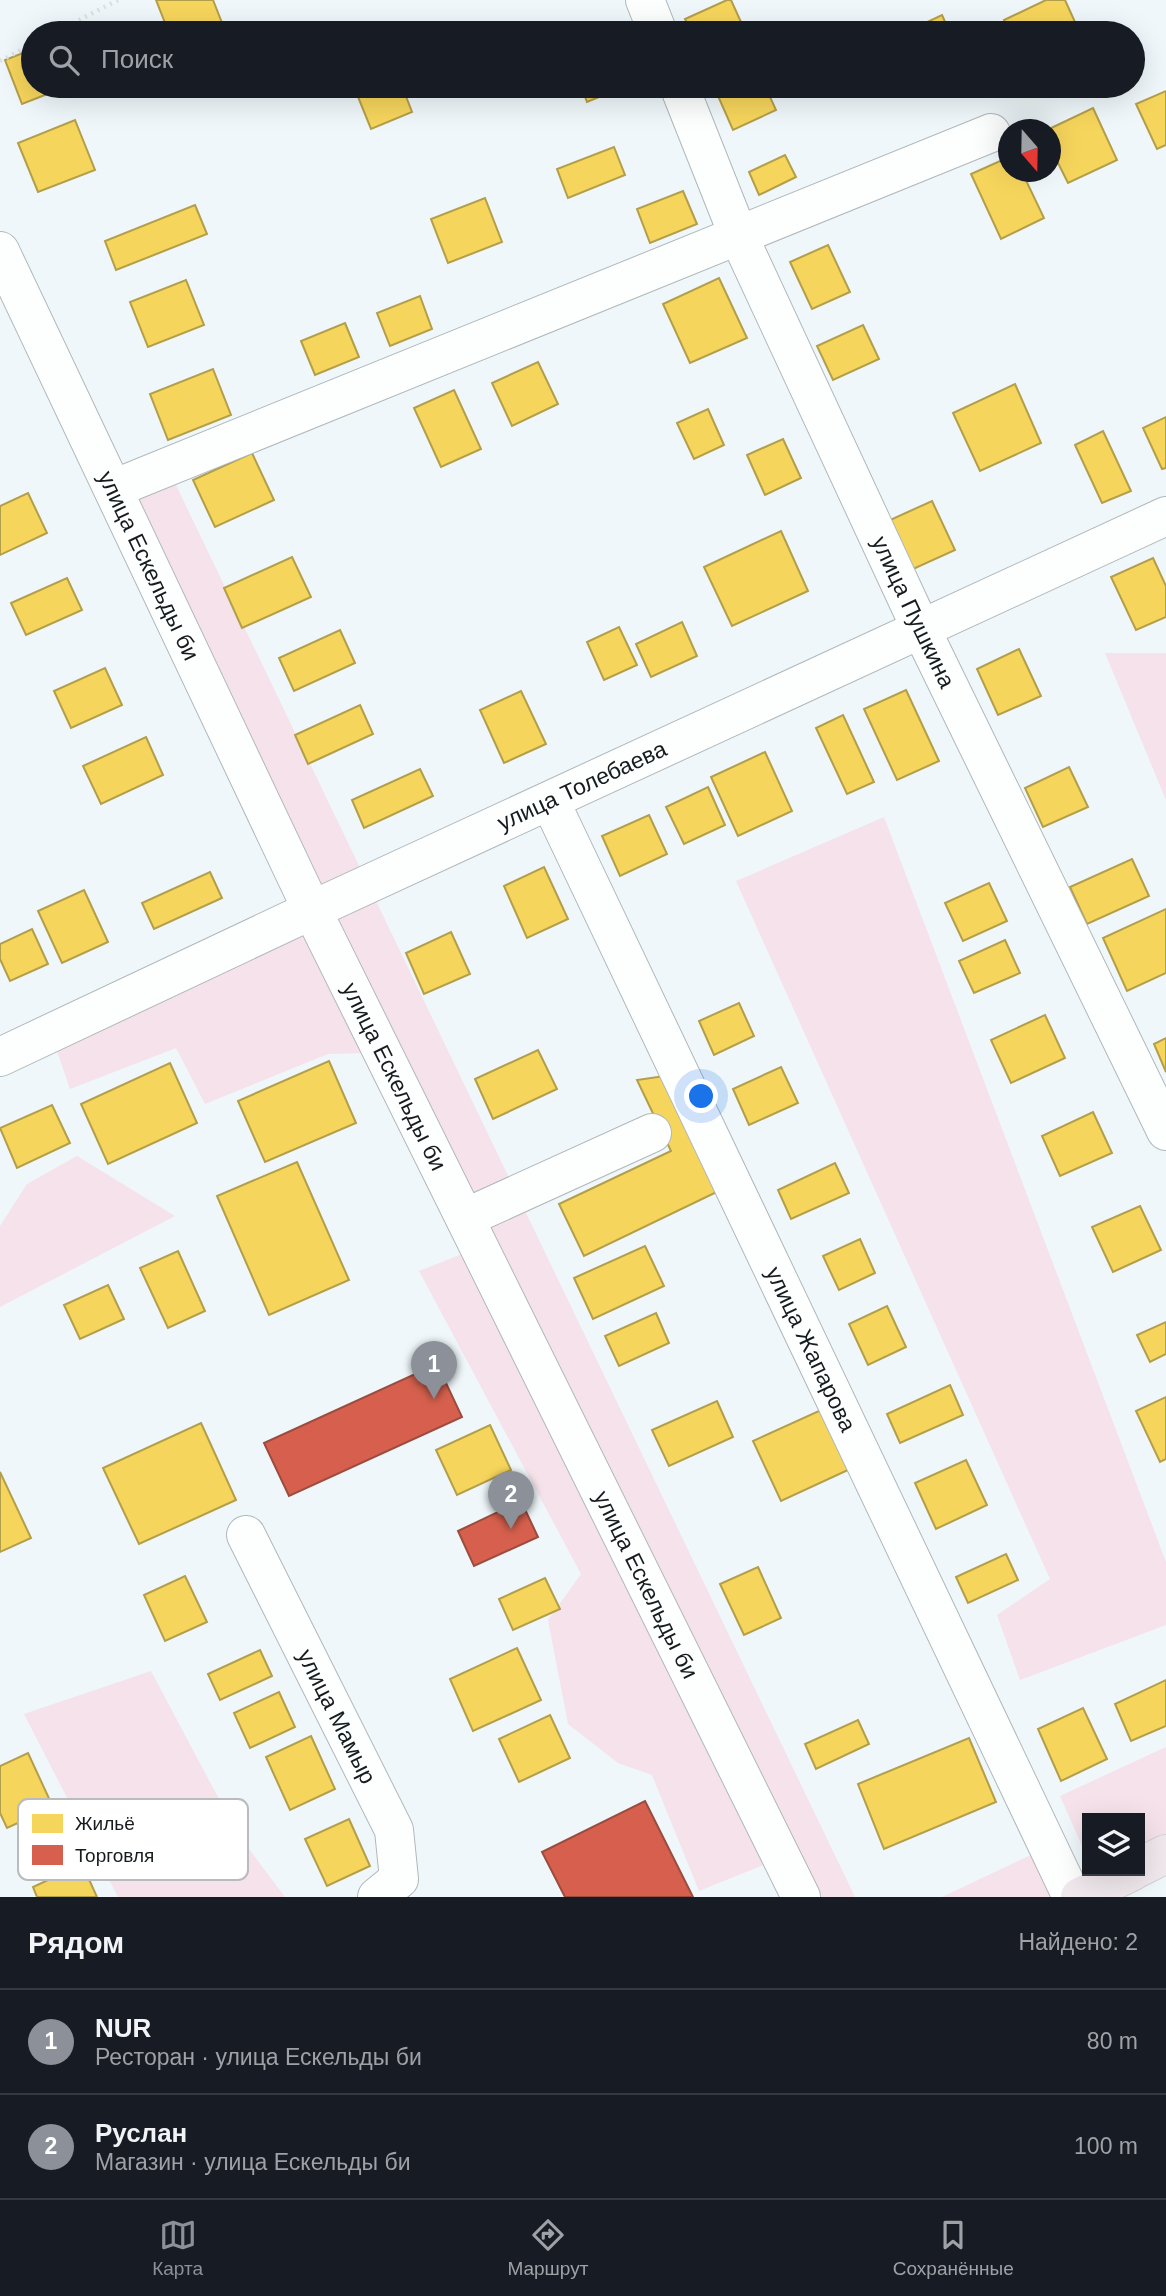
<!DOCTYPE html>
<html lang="ru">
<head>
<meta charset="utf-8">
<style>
	:root { --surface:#171b24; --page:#20242c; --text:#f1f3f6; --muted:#9ea1a6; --line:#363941; --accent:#8c9099 }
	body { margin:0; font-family:Arial,sans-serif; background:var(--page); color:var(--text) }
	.controls { position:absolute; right:21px; bottom:21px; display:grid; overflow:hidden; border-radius:0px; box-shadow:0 7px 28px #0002 }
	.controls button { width:63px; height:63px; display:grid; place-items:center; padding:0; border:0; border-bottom:2px solid var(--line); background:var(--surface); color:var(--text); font:35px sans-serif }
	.compass { position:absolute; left:998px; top:119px; width:63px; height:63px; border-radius:50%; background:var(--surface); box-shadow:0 7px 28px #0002; rotate:160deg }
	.you { position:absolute; left:702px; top:1097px; width:24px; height:24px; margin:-18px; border:5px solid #fff; border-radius:50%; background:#1a73e8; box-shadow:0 0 0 10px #1a73e833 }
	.badge { display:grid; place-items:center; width:46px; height:46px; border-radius:50%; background:var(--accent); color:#fff; font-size:23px; font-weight:700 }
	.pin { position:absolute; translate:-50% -58px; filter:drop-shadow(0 2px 4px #0008) }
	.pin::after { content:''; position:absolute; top:37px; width:24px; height:21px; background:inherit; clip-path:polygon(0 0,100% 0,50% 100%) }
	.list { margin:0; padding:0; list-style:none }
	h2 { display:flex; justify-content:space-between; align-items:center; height:91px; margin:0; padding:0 28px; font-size:30px }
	h2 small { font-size:23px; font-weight:400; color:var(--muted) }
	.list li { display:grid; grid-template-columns:46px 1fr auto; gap:21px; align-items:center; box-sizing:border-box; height:105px; padding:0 28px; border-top:2px solid var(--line) }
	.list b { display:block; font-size:26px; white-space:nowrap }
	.list p { margin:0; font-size:23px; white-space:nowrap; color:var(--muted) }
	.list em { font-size:23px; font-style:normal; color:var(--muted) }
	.icon { flex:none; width:38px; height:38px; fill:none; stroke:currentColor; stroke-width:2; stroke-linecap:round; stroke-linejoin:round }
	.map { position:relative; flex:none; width:1166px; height:1897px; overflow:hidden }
	.search { position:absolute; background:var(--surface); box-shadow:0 7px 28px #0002; left:21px; right:21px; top:21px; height:77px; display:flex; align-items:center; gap:18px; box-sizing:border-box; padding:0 24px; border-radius:38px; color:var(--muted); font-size:26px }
	.sheet { height:301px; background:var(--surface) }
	nav { display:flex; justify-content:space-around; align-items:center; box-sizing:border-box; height:98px; border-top:2px solid var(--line); background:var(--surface); font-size:19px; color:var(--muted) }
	nav a { display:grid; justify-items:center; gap:4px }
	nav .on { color:var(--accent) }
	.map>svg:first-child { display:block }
	.grass { fill:#f5e2ea }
	.homes { fill:#f6d55c; stroke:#b39e49; stroke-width:2 }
	.shops { fill:#d6604d; stroke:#9c4c3f; stroke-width:2 }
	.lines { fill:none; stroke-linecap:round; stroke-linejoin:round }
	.minor-casing { stroke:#b1b8ba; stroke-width:40 }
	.major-casing { stroke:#cfd3d5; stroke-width:40 }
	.path { stroke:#dcdfe0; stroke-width:4.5; stroke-dasharray:2 5; stroke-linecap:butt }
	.minor { stroke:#fdfefe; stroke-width:38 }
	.major { stroke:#f0e8ec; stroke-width:38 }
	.labels { text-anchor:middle; stroke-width:7; stroke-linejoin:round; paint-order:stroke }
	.street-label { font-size:23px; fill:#161c1e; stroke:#fff }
	.key { fill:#fff; stroke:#b9bbbc; stroke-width:2 }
	.key-label { font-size:19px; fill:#161c1e }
</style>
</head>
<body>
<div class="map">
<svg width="1166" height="1897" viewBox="0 0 1166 1897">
	<rect width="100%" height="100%" fill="#eff7fa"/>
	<g class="grass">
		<path d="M 174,481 L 855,1897 L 816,1897 L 132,498 Z"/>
		<path d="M 1105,653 L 1166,653 L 1166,800 Z"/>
		<path d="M 884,817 L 1166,1562 L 1166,1625 L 1020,1680 L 997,1615 L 1050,1579 L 736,881 Z"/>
		<path d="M 306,933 L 367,1053 L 328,1054 L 205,1104 L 176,1048 L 70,1089 L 54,1042 Z"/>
		<path d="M 77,1156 L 175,1216 L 0,1307 L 0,1226 L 27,1184 Z"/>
		<path d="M 467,1252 L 773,1861 L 699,1891 L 652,1775 L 618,1763 L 568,1724 L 548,1620 L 581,1574 L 419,1271 Z"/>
		<path d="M 151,1671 L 237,1833 L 285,1897 L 118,1897 L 24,1714 Z"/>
		<path d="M 1166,1747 L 1166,1840 L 1140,1853 L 1140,1818 L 1087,1818 L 1087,1857 L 1060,1796 Z"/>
		<path d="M 1033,1854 L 1058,1897 L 942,1897 Z"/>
	</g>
	<g class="homes">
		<path d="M 156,0 L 213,0 L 226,33 L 169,33 Z"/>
		<path d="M 727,0 L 731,0 L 746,33 L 692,33 L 685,19 Z"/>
		<path d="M 1046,0 L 1065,0 L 1080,33 L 1010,33 L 1004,20 Z"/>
		<path d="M 942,15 L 950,33 L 904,33 Z"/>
		<path d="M 33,49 L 33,86 L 68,86 L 22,104 L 5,60 Z"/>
		<path d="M 402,86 L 412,112 L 371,129 L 354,87 Z"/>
		<path d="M 581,86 L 626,86 L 587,102 Z"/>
		<path d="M 740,86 L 765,86 L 776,110 L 733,130 L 718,96 Z"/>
		<path d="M 1166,91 L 1166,145 L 1157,149 L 1136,104 Z"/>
		<path d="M 1093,108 L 1117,160 L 1068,183 L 1050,147 L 1050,130 L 1047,130 Z"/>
		<path d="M 75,120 L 95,170 L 38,192 L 18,143 Z"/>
		<path d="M 614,147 L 625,175 L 568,198 L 557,169 Z"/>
		<path d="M 785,155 L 796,177 L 759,195 L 749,172 Z"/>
		<path d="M 1009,157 L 1009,172 L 1022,172 L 1044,218 L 1001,239 L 971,174 Z"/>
		<path d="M 683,191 L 697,224 L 650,243 L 637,209 Z"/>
		<path d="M 485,198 L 502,242 L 448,263 L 431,219 Z"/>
		<path d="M 195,205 L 207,234 L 116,270 L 105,241 Z"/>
		<path d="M 828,245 L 850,292 L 812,309 L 790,262 Z"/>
		<path d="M 719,278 L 747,338 L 690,363 L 663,304 Z"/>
		<path d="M 186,280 L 204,325 L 148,347 L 130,302 Z"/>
		<path d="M 420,296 L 432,329 L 390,346 L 377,313 Z"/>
		<path d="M 345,323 L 359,357 L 315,375 L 301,341 Z"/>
		<path d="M 863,325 L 879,359 L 833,380 L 817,346 Z"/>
		<path d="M 538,362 L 558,404 L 512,426 L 492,383 Z"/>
		<path d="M 213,369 L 231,415 L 168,440 L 150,394 Z"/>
		<path d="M 1015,384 L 1041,443 L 980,471 L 953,413 Z"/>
		<path d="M 454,390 L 481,449 L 441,467 L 414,408 Z"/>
		<path d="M 708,409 L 724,445 L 694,459 L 677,423 Z"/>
		<path d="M 1166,417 L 1166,468 L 1162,469 L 1143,428 Z"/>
		<path d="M 1103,431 L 1131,491 L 1102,503 L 1075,445 Z"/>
		<path d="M 783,439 L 801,478 L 765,495 L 747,455 Z"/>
		<path d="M 252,453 L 274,500 L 215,527 L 193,480 Z"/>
		<path d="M 28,493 L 47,533 L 0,555 L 0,506 Z"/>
		<path d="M 932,501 L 955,550 L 911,570 L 888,521 Z"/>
		<path d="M 781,531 L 808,591 L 732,626 L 704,567 Z"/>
		<path d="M 292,557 L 311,597 L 242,628 L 224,588 Z"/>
		<path d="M 1153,558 L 1166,586 L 1166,617 L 1136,630 L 1111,577 Z"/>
		<path d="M 67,578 L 82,610 L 26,635 L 11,603 Z"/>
		<path d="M 682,622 L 697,656 L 651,677 L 636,644 Z"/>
		<path d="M 619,627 L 637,665 L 604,680 L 587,642 Z"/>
		<path d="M 340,630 L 355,663 L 294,691 L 279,658 Z"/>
		<path d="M 1019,649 L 1041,696 L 998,715 L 977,669 Z"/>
		<path d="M 105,668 L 122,705 L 71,728 L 54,691 Z"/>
		<path d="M 906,690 L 939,761 L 897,780 L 864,709 Z"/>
		<path d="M 521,691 L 546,744 L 504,763 L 480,710 Z"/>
		<path d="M 360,705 L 373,734 L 308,764 L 295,735 Z"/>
		<path d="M 843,715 L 874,782 L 847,794 L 816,728 Z"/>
		<path d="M 146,737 L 163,775 L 101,804 L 83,766 Z"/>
		<path d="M 765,752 L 792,811 L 738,836 L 711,777 Z"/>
		<path d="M 1069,767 L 1088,807 L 1043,827 L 1025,788 Z"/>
		<path d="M 420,769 L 433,796 L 364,828 L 352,800 Z"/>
		<path d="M 708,787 L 725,825 L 684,844 L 666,807 Z"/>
		<path d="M 649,815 L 667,854 L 620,876 L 602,836 Z"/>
		<path d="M 1132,859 L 1149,896 L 1087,924 L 1070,887 Z"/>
		<path d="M 544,867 L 568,919 L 527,938 L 504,886 Z"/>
		<path d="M 210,872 L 222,898 L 154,929 L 142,903 Z"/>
		<path d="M 989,883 L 1007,921 L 963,941 L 945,903 Z"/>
		<path d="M 84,890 L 108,942 L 62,963 L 38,911 Z"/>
		<path d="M 1166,909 L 1166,973 L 1127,991 L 1103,938 Z"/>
		<path d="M 32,929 L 48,964 L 10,981 L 0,959 L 0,944 Z"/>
		<path d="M 451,932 L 470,974 L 424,994 L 406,953 Z"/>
		<path d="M 1005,940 L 1020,973 L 974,993 L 959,961 Z"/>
		<path d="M 739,1003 L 754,1036 L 714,1055 L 699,1021 Z"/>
		<path d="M 1045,1015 L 1065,1058 L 1011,1083 L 991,1040 Z"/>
		<path d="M 1166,1038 L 1166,1072 L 1154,1044 Z"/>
		<path d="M 538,1050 L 557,1089 L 493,1119 L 475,1079 Z"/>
		<path d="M 329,1061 L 356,1123 L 265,1162 L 238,1101 Z"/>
		<path d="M 170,1063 L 197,1123 L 108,1164 L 81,1104 Z"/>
		<path d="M 781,1067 L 798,1103 L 749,1125 L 733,1089 Z"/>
		<path d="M 671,1075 L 725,1188 L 584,1256 L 559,1204 L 671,1151 L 637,1080 Z"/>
		<path d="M 52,1105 L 70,1143 L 17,1168 L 0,1128 Z"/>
		<path d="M 1093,1112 L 1112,1153 L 1060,1176 L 1042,1136 Z"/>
		<path d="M 297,1162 L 349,1280 L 269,1315 L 217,1196 Z"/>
		<path d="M 835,1163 L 849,1193 L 791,1219 L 778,1190 Z"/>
		<path d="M 1140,1206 L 1161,1250 L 1113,1272 L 1092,1227 Z"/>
		<path d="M 860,1239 L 875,1273 L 839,1290 L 823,1256 Z"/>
		<path d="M 645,1246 L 664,1286 L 593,1319 L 574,1278 Z"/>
		<path d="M 178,1251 L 205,1311 L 168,1328 L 140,1268 Z"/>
		<path d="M 108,1285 L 124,1319 L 80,1339 L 64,1305 Z"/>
		<path d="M 887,1306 L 906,1347 L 868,1365 L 849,1324 Z"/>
		<path d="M 656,1313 L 669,1343 L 619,1366 L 605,1336 Z"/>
		<path d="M 1166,1322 L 1166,1354 L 1150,1362 L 1137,1335 Z"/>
		<path d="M 950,1385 L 963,1415 L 900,1443 L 887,1414 Z"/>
		<path d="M 1166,1397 L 1166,1459 L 1160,1462 L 1136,1411 Z"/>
		<path d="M 717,1401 L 733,1437 L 669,1466 L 652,1430 Z"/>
		<path d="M 821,1410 L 848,1470 L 781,1501 L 753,1441 Z"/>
		<path d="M 201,1423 L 236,1500 L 139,1544 L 103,1468 Z"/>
		<path d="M 490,1425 L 511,1470 L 457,1495 L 436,1450 Z"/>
		<path d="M 966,1460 L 987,1505 L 936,1529 L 915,1483 Z"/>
		<path d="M 0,1472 L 31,1538 L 0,1552 Z"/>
		<path d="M 1006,1554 L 1018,1580 L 968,1603 L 956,1577 Z"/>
		<path d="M 758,1567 L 781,1618 L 744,1635 L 720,1584 Z"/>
		<path d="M 185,1576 L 207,1622 L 165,1641 L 144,1595 Z"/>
		<path d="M 545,1578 L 560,1609 L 513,1630 L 499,1599 Z"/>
		<path d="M 517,1648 L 541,1700 L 473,1731 L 450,1679 Z"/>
		<path d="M 260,1650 L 272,1676 L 220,1700 L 208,1674 Z"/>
		<path d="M 1166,1680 L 1166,1726 L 1131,1741 L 1115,1704 Z"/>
		<path d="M 279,1692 L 295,1727 L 250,1748 L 234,1713 Z"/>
		<path d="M 1083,1708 L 1107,1759 L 1061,1781 L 1038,1729 Z"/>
		<path d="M 550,1715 L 570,1758 L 519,1782 L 499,1739 Z"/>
		<path d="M 858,1720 L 869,1744 L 816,1769 L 805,1744 Z"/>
		<path d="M 311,1736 L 335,1789 L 290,1810 L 266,1757 Z"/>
		<path d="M 969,1738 L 996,1802 L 884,1849 L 858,1784 Z"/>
		<path d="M 28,1753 L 53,1807 L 7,1828 L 0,1813 L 0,1766 Z"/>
		<path d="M 349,1819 L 370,1866 L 327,1886 L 305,1839 Z"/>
		<path d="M 82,1864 L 97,1897 L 37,1897 L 33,1887 Z"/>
	</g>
	<g class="shops">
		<path d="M 437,1364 L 462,1417 L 289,1496 L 264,1443 Z"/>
		<path d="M 521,1501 L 538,1537 L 474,1566 L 458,1531 Z"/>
		<path d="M 645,1801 L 693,1897 L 565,1897 L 542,1852 Z"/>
	</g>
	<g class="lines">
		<defs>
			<g id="minor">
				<path d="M 645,0 L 658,33"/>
				<path id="s1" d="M 679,86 L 739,237 L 921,629 L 1166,1131"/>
				<path id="s2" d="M 0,251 L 312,910 L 801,1897"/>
				<path d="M 113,489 L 991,133"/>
				<path id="s3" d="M 550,801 L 1072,1897"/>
				<path id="s4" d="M 0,1057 L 312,910 L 1166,516"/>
				<path d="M 465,1218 L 652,1133"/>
				<path id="s5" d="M 246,1535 L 394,1830 L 399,1879 L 377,1897"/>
			</g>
			<g id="major">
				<path d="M 1140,1867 L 1166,1854"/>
				<path d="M 1080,1897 L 1133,1871"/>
			</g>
		</defs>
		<use href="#minor" class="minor-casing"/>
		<use href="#major" class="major-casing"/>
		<g class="path">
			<path d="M 54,33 L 118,0"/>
			<path d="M 0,61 L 33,44"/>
		</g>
		<use href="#minor" class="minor"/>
		<use href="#major" class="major"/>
	</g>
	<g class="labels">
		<g class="street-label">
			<text dy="8" stroke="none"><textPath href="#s2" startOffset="348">улица Ескельды би</textPath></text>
			<text dy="8" stroke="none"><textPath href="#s1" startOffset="576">улица Пушкина</textPath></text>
			<text dy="8" stroke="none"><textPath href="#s4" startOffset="642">улица Толебаева</textPath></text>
			<text dy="8" stroke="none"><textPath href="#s2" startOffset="915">улица Ескельды би</textPath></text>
			<text dy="8" stroke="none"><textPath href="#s3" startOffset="607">улица Жапарова</textPath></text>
			<text dy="8" stroke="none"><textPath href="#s2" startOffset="1482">улица Ескельды би</textPath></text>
			<text dy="8" stroke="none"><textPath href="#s5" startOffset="203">улица Мамыр</textPath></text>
		</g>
	</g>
	<rect x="18" y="1799" width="230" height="81" rx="10" class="key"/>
	<rect x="32" y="1814" width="31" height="19" fill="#f6d55c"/>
	<rect x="32" y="1845" width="31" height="20" fill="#d6604d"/>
	<g class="key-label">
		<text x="75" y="1830">Жильё</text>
		<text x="75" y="1862">Торговля</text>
	</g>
</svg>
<div class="controls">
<button><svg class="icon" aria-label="layers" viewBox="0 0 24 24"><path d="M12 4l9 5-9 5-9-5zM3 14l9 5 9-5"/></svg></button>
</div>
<svg class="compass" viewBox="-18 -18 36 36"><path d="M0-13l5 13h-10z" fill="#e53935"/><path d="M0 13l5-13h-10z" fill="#9ea1a6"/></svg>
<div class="you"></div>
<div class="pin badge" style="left:434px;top:1399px">1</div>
<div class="pin badge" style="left:511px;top:1529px">2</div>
<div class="search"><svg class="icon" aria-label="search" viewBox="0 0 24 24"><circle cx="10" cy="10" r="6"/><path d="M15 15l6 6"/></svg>Поиск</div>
</div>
<section class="sheet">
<h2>Рядом<small>Найдено: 2</small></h2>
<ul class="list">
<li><span class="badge">1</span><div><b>NUR</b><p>Ресторан · улица Ескельды би</p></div><em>80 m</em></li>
<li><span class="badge">2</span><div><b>Руслан</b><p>Магазин · улица Ескельды би</p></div><em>100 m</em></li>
</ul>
</section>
<nav>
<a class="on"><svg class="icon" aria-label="map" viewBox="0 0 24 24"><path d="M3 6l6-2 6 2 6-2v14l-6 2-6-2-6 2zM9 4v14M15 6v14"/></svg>Карта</a>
<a><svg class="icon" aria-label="directions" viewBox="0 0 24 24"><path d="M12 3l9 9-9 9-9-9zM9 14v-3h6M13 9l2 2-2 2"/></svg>Маршрут</a>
<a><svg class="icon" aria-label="saved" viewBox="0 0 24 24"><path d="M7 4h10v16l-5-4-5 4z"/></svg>Сохранённые</a>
</nav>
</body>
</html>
